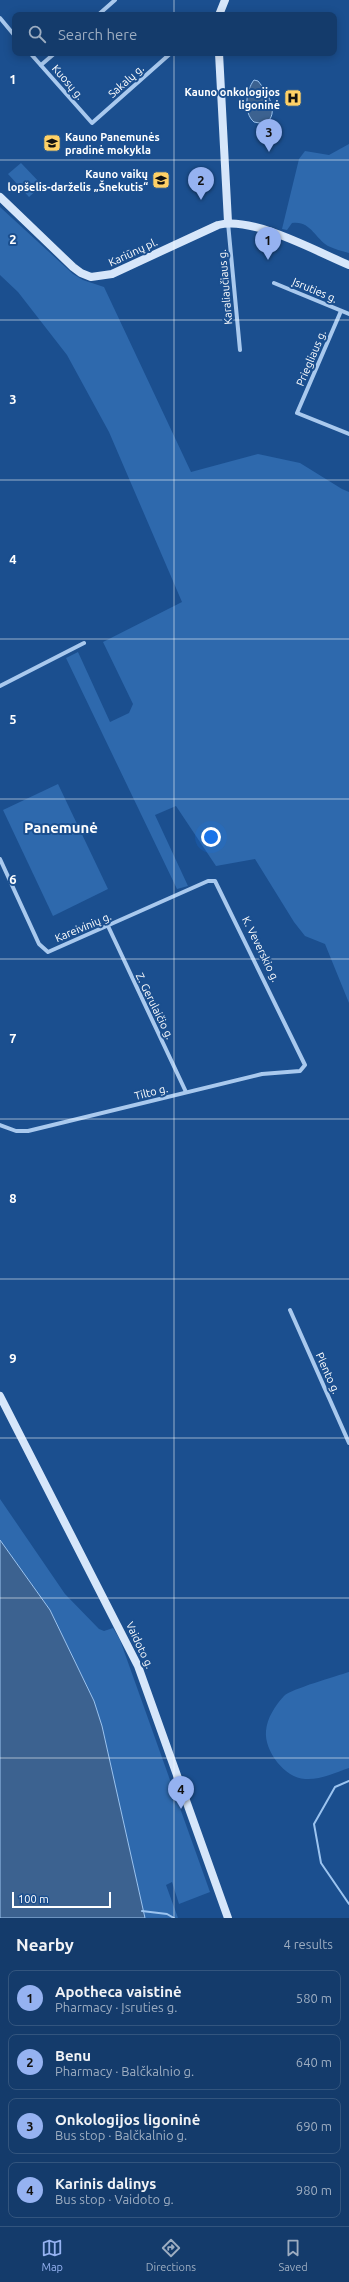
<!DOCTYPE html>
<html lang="en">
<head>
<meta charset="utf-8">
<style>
	:root { --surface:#143b6b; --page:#214673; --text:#f1f3f6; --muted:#9dadc1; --line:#33557e; --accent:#95b2f1 }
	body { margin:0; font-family:Ubuntu,sans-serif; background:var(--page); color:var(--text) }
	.scale { position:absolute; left:12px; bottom:10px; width:99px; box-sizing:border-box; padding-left:4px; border:2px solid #fff; border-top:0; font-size:11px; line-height:14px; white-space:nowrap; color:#fff; -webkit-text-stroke:3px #1b4f8f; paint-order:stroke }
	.you { position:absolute; left:211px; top:837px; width:14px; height:14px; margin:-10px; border:3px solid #fff; border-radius:50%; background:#1a73e8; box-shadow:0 0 0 6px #1a73e833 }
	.badge { display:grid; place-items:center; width:26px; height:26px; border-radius:50%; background:var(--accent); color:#111; font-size:13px; font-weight:700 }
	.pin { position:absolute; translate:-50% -33px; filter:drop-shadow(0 1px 2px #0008) }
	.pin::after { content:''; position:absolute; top:21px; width:14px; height:12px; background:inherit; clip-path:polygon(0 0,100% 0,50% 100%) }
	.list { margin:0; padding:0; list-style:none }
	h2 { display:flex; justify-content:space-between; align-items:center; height:52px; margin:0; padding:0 16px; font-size:17px }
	h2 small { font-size:13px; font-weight:400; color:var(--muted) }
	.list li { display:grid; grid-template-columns:26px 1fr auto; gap:12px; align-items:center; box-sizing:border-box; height:56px; margin:0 8px 8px; padding:0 8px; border:1px solid var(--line); border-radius:8px }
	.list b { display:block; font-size:15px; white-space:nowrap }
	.list p { margin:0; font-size:13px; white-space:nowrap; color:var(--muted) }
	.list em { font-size:13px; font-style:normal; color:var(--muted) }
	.icon { flex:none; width:22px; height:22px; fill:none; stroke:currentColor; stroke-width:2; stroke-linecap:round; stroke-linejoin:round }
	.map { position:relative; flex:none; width:349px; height:1918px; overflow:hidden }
	.search { position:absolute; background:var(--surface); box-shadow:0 2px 10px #0003; left:12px; right:12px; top:12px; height:44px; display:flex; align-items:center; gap:10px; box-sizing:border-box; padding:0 14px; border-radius:8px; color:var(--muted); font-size:15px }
	.sheet { height:308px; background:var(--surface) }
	nav { display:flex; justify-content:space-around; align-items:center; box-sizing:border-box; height:56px; border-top:1px solid var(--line); background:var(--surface); font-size:11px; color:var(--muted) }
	nav a { display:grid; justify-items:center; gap:2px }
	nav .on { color:var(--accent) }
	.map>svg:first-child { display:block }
	.green { fill:#2e69ad }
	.water { fill:#3c6290; stroke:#9cc4f0 }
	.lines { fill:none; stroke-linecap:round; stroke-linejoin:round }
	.stream { stroke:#9cc4f0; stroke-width:2 }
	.street { stroke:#a9c9ee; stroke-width:4 }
	.secondary { stroke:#d6e6fa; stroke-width:8 }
	.grid { fill:none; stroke:#fff; stroke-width:1; stroke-opacity:0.55 }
	.labels { text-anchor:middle; stroke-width:4; stroke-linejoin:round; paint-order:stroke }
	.street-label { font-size:11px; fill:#fff; stroke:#1b4f8f }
	.poi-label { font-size:11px; font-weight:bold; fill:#fff; stroke:#1b4f8f; text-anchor:end }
	.district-label { font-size:15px; font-weight:bold; fill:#fff; stroke:#1b4f8f }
	.grid-label { font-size:13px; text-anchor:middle; font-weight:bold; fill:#fff; stroke:#1b4f8f; stroke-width:4; stroke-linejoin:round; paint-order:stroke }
</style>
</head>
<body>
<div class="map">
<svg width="349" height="1918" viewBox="0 0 349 1918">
	<rect width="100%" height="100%" fill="#1b4f8f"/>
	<g class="green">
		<path d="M 349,144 L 349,253 C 342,251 334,249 328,246 C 315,238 310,220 292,223 L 287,230 L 282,229 L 299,159 L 305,151 L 329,155 Z"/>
		<path d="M 21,163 L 42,185 L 29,197 L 8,174 Z"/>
		<path d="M 0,207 L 73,274 L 83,280 L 104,287 L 191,472 L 258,454 L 300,463 L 342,489 L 349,492 L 349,1003 L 325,944 L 305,936 L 294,922 L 255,859 L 216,866 L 176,806 L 155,815 L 188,886 L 177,889 L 66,658 L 78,652 L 110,722 L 129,713 L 133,704 L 103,642 L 182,602 L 109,432 L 67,355 L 18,292 L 0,275 Z"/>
		<path d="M 58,784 L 108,889 L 53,916 L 3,810 Z"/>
		<path d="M 0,1499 L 65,1594 L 99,1629 L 104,1631 L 113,1628 L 120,1640 L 210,1892 L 179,1904 L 172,1882 L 166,1885 L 178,1918 L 145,1918 L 102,1726 L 94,1701 L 50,1610 L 0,1540 Z"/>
		<path d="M 349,1672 L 349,1768 C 334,1773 321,1780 305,1779 C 285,1778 264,1751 266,1731 C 267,1718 275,1706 284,1696 C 291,1689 337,1676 349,1672 Z"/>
	</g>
	<g class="water">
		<path d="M 254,80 L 258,81 C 267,92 281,113 265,124 L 254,122 C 243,113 246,90 254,80 Z"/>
		<path d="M 0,1540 L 50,1610 L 94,1701 L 102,1726 L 145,1918 L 0,1918 Z"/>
	</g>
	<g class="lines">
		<g class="stream">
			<path d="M 349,1781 L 335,1787 L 314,1824 L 321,1863 L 349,1904"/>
			<path d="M 142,1911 L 167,1914 L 174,1918"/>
		</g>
		<g class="street">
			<path d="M 98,15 L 115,0"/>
			<path d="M 0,18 L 15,36"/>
			<path d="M 30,53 L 92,123 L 171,53"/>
			<path d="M 41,65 L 55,53"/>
			<path d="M 228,223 L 240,350"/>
			<path d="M 274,283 L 349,314"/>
			<path d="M 341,311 L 297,413 L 349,434"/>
			<path d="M 0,686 L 84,643"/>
			<path d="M 0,859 L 39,944 L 48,952 L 208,881 L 215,881 L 305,1065 L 300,1071 L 262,1074 L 28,1131 L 16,1131 L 0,1125"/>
			<path d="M 108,926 L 186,1092"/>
			<path d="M 290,1310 L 349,1443"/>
		</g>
		<g class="secondary">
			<path d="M 219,15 L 225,0"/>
			<path d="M 219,53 L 228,222"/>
			<path d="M 0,197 L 73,267 L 81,273 L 91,277 L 112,274 L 218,225 C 253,216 315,251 349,265"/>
			<path d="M 0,1396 L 138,1666 L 228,1918"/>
		</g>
	</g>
	<path class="grid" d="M 174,0 L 174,15M 174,53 L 174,1918M 0,160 L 349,160M 0,320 L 349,320M 0,480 L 349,480M 0,639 L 349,639M 0,799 L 349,799M 0,959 L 349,959M 0,1119 L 349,1119M 0,1279 L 349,1279M 0,1438 L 349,1438M 0,1598 L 349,1598M 0,1758 L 349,1758"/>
	<defs>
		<symbol id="hospital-square" viewBox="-11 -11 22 22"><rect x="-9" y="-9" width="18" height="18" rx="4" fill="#ffd166" stroke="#1b4f8f"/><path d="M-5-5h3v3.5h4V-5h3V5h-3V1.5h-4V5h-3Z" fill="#111"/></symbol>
		<symbol id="school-square" viewBox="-11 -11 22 22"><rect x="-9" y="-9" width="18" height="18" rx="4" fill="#ffd166" stroke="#1b4f8f"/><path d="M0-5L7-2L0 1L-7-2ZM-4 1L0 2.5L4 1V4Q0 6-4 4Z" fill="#111"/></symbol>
	</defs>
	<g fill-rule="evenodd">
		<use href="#hospital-square" x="283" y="88" width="20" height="20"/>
		<use href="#school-square" x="42" y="133" width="20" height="20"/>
		<use href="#school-square" x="151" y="170" width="20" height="20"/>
	</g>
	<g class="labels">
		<g class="street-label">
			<text transform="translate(126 81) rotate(-42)" y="4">Sakalų g.</text>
			<text transform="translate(68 82) rotate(49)" y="4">Kuosų g.</text>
			<text transform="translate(133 252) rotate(-25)" y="4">Kariūnų pl.</text>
			<text transform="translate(225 287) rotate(-95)" y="4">Karaliaučiaus g.</text>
			<text transform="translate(315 290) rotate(23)" y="4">Įsruties g.</text>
			<text transform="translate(311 358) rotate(-67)" y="4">Priegliaus g.</text>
			<text transform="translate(83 927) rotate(-23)" y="4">Kareivinių g.</text>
			<text transform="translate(261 949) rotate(64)" y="4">K. Veverskio g.</text>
			<text transform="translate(155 1006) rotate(64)" y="4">Z. Gerulaičio g.</text>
			<text transform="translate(151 1092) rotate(-14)" y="4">Tilto g.</text>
			<text transform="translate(328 1373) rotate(66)" y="4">Plento g.</text>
			<text transform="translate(140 1645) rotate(65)" y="4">Vaidoto g.</text>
		</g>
		<g class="poi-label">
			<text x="280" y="96">Kauno onkologijos<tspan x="280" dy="13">ligoninė</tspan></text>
			<text x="65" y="141" text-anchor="start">Kauno Panemunės<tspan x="65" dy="13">pradinė mokykla</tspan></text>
			<text x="148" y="178">Kauno vaikų<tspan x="148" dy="13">lopšelis-darželis „Šnekutis“</tspan></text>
		</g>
		<g class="district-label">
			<text x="61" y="833">Panemunė</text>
		</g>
	</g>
	<g class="grid-label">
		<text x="13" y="84">1</text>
		<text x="13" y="244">2</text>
		<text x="13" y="404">3</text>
		<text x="13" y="564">4</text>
		<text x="13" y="724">5</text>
		<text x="13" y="884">6</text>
		<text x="13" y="1043">7</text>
		<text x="13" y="1203">8</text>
		<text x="13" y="1363">9</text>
	</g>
</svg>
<div class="scale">100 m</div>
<div class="you"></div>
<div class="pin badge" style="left:268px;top:260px">1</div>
<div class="pin badge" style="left:201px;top:200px">2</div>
<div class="pin badge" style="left:269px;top:152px">3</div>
<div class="pin badge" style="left:181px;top:1809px">4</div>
<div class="search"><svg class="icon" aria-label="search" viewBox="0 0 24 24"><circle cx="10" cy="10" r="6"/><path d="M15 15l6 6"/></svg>Search here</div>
</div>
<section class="sheet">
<h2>Nearby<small>4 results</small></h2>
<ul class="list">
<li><span class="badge">1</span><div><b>Apotheca vaistinė</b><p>Pharmacy · Įsruties g.</p></div><em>580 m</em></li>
<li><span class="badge">2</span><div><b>Benu</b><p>Pharmacy · Balčkalnio g.</p></div><em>640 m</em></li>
<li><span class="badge">3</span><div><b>Onkologijos ligoninė</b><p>Bus stop · Balčkalnio g.</p></div><em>690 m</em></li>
<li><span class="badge">4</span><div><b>Karinis dalinys</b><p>Bus stop · Vaidoto g.</p></div><em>980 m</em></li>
</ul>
</section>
<nav>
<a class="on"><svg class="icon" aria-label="map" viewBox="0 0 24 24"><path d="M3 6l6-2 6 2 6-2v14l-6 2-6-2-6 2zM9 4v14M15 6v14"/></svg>Map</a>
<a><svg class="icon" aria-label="directions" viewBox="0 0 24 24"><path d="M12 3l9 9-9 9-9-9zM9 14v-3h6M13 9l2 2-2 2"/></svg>Directions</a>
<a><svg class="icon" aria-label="saved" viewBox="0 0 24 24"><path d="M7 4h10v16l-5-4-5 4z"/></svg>Saved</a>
</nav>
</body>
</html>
